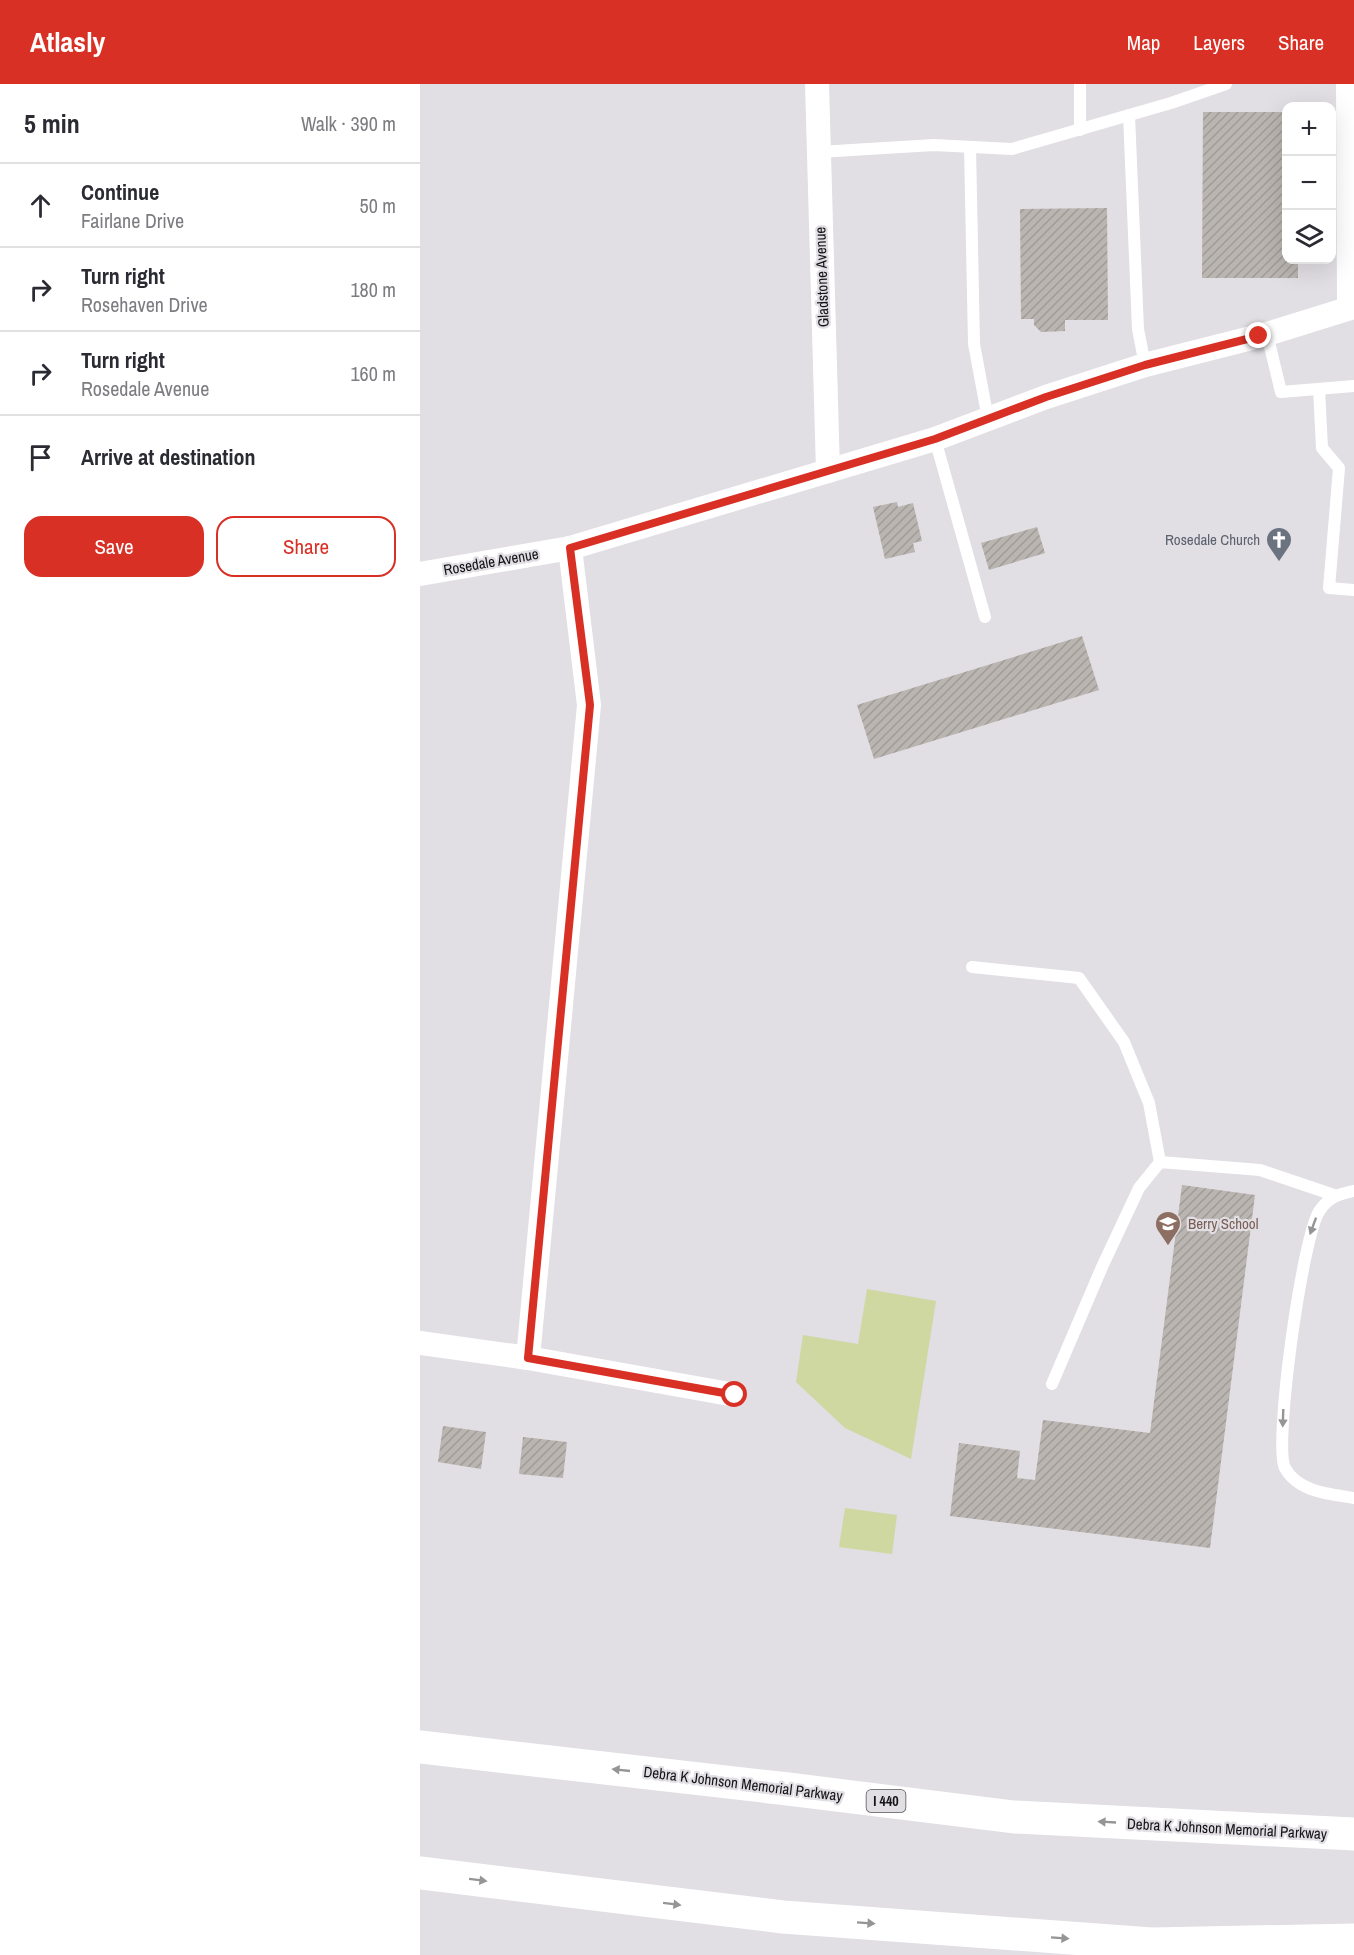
<!DOCTYPE html>
<html lang="en">
<head>
<meta charset="utf-8">
<style>
	:root { --surface:#fff; --page:#f2f2f3; --text:#2b2b33; --muted:#7c7c81; --line:#e1e1e2; --accent:#d93025 }
	body { margin:0; font-family:"Archivo Narrow",sans-serif; background:var(--page); color:var(--text) }
	.controls { position:absolute; right:18px; top:18px; display:grid; overflow:hidden; border-radius:12px; box-shadow:0 6px 24px #0002 }
	.controls button { width:54px; height:54px; display:grid; place-items:center; padding:0; border:0; border-bottom:2px solid var(--line); background:var(--surface); color:var(--text); font:30px sans-serif }
	.stop { position:absolute; width:18px; height:18px; margin:-14px; border:4px solid #d93025; border-radius:50%; background:#fff }
	.stop.end { background:#d93025; border-color:#fff; box-shadow:0 2px 6px #0008 }
	.list { margin:0; padding:0; list-style:none }
	h2 { display:flex; justify-content:space-between; align-items:center; height:78px; margin:0; padding:0 24px; font-size:26px }
	h2 small { font-size:20px; font-weight:400; color:var(--muted) }
	.list li { display:grid; grid-template-columns:39px 1fr auto; gap:18px; align-items:center; box-sizing:border-box; height:84px; padding:0 24px; border-top:2px solid var(--line) }
	.list b { display:block; font-size:22px; white-space:nowrap }
	.list p { margin:0; font-size:20px; white-space:nowrap; color:var(--muted) }
	.list em { font-size:20px; font-style:normal; color:var(--muted) }
	.actions { display:flex; gap:12px; padding:18px 24px }
	.actions a { flex:1; padding:14px 0; border:2px solid var(--accent); border-radius:18px; text-align:center; font-size:21px; color:var(--accent) }
	.actions .main { background:var(--accent); color:#fff }
	.icon { flex:none; width:33px; height:33px; fill:none; stroke:currentColor; stroke-width:2; stroke-linecap:round; stroke-linejoin:round }
	.map { position:relative; flex:none; width:934px; height:1871px; overflow:hidden }
	header { display:flex; align-items:center; gap:36px; box-sizing:border-box; height:84px; padding:0 30px; background:var(--accent); color:#fff }
	header strong { font-size:28px }
	nav { display:flex; gap:33px; margin-inline-start:auto; font-size:21px }
	main { display:flex }
	aside { flex:1; background:var(--surface) }
	.map>svg:first-child { display:block }
	.park { fill:#cfd8a1 }
	.building { fill:url(#building-hatch) }
	.lines { fill:none; stroke-linecap:round; stroke-linejoin:round }
	.service { stroke:#fff; stroke-width:12 }
	.minor { stroke:#fff; stroke-width:24 }
	.motorway { stroke:#fff; stroke-width:33 }
	.oneway { fill:#959596 }
	.route { stroke:#d93025; stroke-width:8 }
	.labels { text-anchor:middle; stroke-width:4.5; stroke-linejoin:round; paint-order:stroke }
	.shield { fill:#e1dee4; stroke:#525053; stroke-width:1.5 }
	.shield-label { font-size:14px; font-weight:bold; fill:#141315 }
	.street-label { font-size:15px; fill:#141315; stroke:#e1dee4 }
	.worship-label { font-size:15px; fill:#5b616d; stroke:#e1dee4; text-anchor:end }
	.education-label { font-size:15px; fill:#785e54; stroke:#e1dee4; text-anchor:start }
</style>
</head>
<body>
<header>
<strong>Atlasly</strong>
<nav><a>Map</a><a>Layers</a><a>Share</a></nav>
</header>
<main>
<aside>
<h2>5 min<small>Walk · 390 m</small></h2>
<ul class="list">
<li><svg class="icon" aria-label="ahead" viewBox="0 0 24 24"><path d="M12 20V5M6 11l6-6 6 6"/></svg><div><b>Continue</b><p>Fairlane Drive</p></div><em>50 m</em></li>
<li><svg class="icon" aria-label="right" viewBox="0 0 24 24"><path d="M7 20v-9h11M14 6l5 5-5 5"/></svg><div><b>Turn right</b><p>Rosehaven Drive</p></div><em>180 m</em></li>
<li><svg class="icon" aria-label="right" viewBox="0 0 24 24"><path d="M7 20v-9h11M14 6l5 5-5 5"/></svg><div><b>Turn right</b><p>Rosedale Avenue</p></div><em>160 m</em></li>
<li><svg class="icon" aria-label="arrive" viewBox="0 0 24 24"><path d="M6 21V4h12l-3 4 3 4H6"/></svg><div><b>Arrive at destination</b></div></li>
</ul>
<div class="actions"><a class="main">Save</a><a>Share</a></div>
</aside>
<div class="map">
<svg width="934" height="1871" viewBox="0 0 934 1871">
	<defs>
		<pattern id="building-hatch" width="6" height="6" patternUnits="userSpaceOnUse" patternTransform="scale(1.5)"><rect width="6" height="6" fill="#bab5b1"/><path d="M-1 1l2-2M0 6l6-6M5 7l2-2" fill="none" stroke="#9f9b97"/></pattern>
	</defs>
	<rect width="100%" height="100%" fill="#e1dee4"/>
	<g class="park">
		<path d="M 447,1205 L 516,1217 L 491,1375 L 425,1344 L 376,1298 L 383,1251 L 438,1260 Z"/>
		<path d="M 425,1424 L 477,1431 L 472,1470 L 419,1463 Z"/>
	</g>
	<g class="building">
		<path d="M 783,28 L 866,28 L 866,176 L 878,176 L 878,194 L 782,194 Z"/>
		<path d="M 687,124 L 688,236 L 645,236 L 645,247 L 621,248 L 614,241 L 614,235 L 601,235 L 600,125 Z"/>
		<path d="M 477,418 L 478,423 L 493,419 L 502,457 L 493,459 L 495,468 L 465,475 L 453,423 Z"/>
		<path d="M 617,443 L 625,469 L 569,486 L 561,459 Z"/>
		<path d="M 662,552 L 679,606 L 454,675 L 437,621 Z"/>
		<path d="M 762,1101 L 835,1111 L 790,1464 L 530,1432 L 539,1359 L 600,1367 L 597,1394 L 615,1396 L 623,1336 L 730,1349 Z"/>
		<path d="M 23,1342 L 66,1348 L 61,1385 L 18,1378 Z"/>
		<path d="M 103,1353 L 147,1358 L 143,1394 L 99,1390 Z"/>
	</g>
	<g class="lines">
		<g class="service">
			<path d="M 660,0 L 660,46"/>
			<path d="M 709,31 L 718,245 L 725,281"/>
			<path d="M 550,63 L 554,260 L 568,335"/>
			<path d="M 399,68 L 514,61 L 592,65 L 751,19 L 806,0"/>
			<path d="M 847,250 L 861,308 L 934,302"/>
			<path d="M 899,305 L 902,364 L 919,384 L 909,504 L 934,506"/>
			<path d="M 515,355 L 565,533"/>
			<path d="M 552,883 L 659,894 L 704,958 L 729,1019 L 740,1078"/>
			<path d="M 934,1107 C 919,1110 909,1113 900,1126 C 883,1148 853,1361 865,1384 C 878,1408 910,1410 934,1414"/>
			<path d="M 632,1300 L 682,1183 L 719,1104 L 740,1078 L 840,1086 L 914,1111"/>
		</g>
		<g class="minor">
			<path d="M 397,0 L 408,387"/>
			<path d="M 928,0 L 929,224"/>
			<path d="M 0,490 L 150,464 L 515,355 L 626,313 L 725,281 L 847,250 L 934,223"/>
			<path d="M 0,1259 L 108,1274 L 315,1311"/>
			<path d="M 108,1274 L 169,621 L 150,464"/>
		</g>
		<g class="motorway">
			<path d="M 0,1663 L 368,1705 L 594,1733 L 934,1750"/>
			<path d="M 0,1789 L 363,1833 L 732,1860 L 934,1856"/>
		</g>
	</g>
	<defs><path id="oneway-solid" d="M-6-.8H1V-3.2L6.5 0L1 3.2V.8H-6Z" transform="scale(1.5)"/></defs>
	<g class="oneway">
		<use href="#oneway-solid" transform="translate(893 1142) rotate(110)"/>
		<use href="#oneway-solid" transform="translate(863 1334) rotate(92)"/>
		<use href="#oneway-solid" transform="translate(201 1686) rotate(-174)"/>
		<use href="#oneway-solid" transform="translate(687 1738) rotate(-177)"/>
		<use href="#oneway-solid" transform="translate(58 1796) rotate(7)"/>
		<use href="#oneway-solid" transform="translate(252 1820) rotate(7)"/>
		<use href="#oneway-solid" transform="translate(446 1839) rotate(4)"/>
		<use href="#oneway-solid" transform="translate(640 1854) rotate(4)"/>
	</g>
	<g class="lines">
		<path class="route" d="M 315,1311 L 108,1274 L 170,621 L 150,464 L 515,355 L 626,313 L 725,281 L 839,252"/>
	</g>
	<defs>
		<symbol id="church-pin" viewBox="-11 -11 22 30"><path d="M0 17L-7.5 6A9.5 9.5 0 1 1 7.5 6Z" fill="#6b7280" stroke="#e1dee4"/><path d="M-1.2-6h2.4v3.5h3.3v2.4h-3.3V6h-2.4V-.1h-3.3v-2.4h3.3Z" fill="#fff"/></symbol>
		<symbol id="school-pin" viewBox="-11 -11 22 30"><path d="M0 17L-7.5 6A9.5 9.5 0 1 1 7.5 6Z" fill="#8d6e63" stroke="#e1dee4"/><path d="M0-5L7-2L0 1L-7-2ZM-4 1L0 2.5L4 1V4Q0 6-4 4Z" fill="#fff"/></symbol>
	</defs>
	<g fill-rule="evenodd">
		<use href="#church-pin" x="844" y="441" width="30" height="40"/>
		<use href="#school-pin" x="733" y="1125" width="30" height="40"/>
	</g>
	<g class="labels">
		<rect class="shield" x="446.5" y="1706" width="39" height="22" rx="4.5"/>
		<g class="shield-label">
			<text x="466" y="1722">I 440</text>
		</g>
		<g class="street-label">
			<text transform="translate(402 193) rotate(-92)" y="5">Gladstone Avenue</text>
			<text transform="translate(71 478) rotate(-10)" y="5">Rosedale Avenue</text>
			<text transform="translate(323 1700) rotate(7)" y="5">Debra K Johnson Memorial Parkway</text>
			<text transform="translate(807 1745) rotate(3)" y="5">Debra K Johnson Memorial Parkway</text>
		</g>
		<g class="worship-label">
			<text x="840" y="461">Rosedale Church</text>
		</g>
		<g class="education-label">
			<text x="768" y="1145">Berry School</text>
		</g>
	</g>
</svg>
<div class="controls">
<button>+</button>
<button>−</button>
<button><svg class="icon" aria-label="layers" viewBox="0 0 24 24"><path d="M12 4l9 5-9 5-9-5zM3 14l9 5 9-5"/></svg></button>
</div>
<div class="stop" style="left:315px;top:1311px"></div>
<div class="stop end" style="left:839px;top:252px"></div>
</div>
</main>
</body>
</html>
